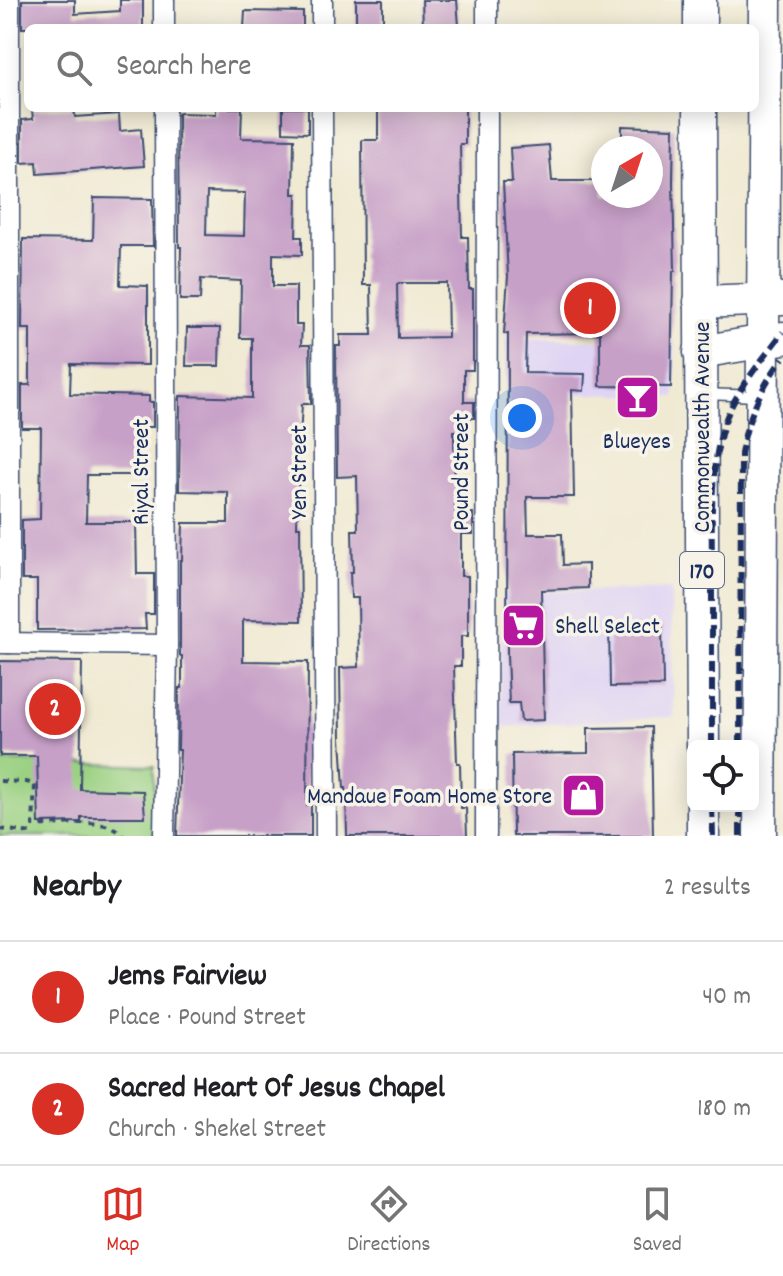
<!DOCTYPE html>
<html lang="en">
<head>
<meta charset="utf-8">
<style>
	:root { --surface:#fff; --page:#f2f2f2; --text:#202124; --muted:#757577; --line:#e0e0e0; --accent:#d93025 }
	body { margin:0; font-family:Dekko,sans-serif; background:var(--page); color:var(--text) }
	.controls { position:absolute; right:24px; bottom:24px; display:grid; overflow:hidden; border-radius:12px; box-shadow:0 4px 20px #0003 }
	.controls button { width:72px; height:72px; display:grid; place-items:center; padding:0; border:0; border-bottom:2px solid var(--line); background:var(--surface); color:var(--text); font:40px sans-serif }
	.compass { position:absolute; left:591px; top:136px; width:72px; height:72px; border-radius:50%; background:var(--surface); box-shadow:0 4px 20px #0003; rotate:39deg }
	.you { position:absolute; left:522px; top:418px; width:28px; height:28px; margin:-20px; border:6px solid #fff; border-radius:50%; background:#1a73e8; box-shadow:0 0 0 12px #1a73e833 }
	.badge { display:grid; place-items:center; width:52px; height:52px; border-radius:50%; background:var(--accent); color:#fff; font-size:26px; font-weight:700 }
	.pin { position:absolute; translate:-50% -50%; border:4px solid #fff; box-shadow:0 2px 8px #0006 }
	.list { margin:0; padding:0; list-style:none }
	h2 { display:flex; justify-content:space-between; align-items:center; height:104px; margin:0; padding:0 32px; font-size:34px }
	h2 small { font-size:26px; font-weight:400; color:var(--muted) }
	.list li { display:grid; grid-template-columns:52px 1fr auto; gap:24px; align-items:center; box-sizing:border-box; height:112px; padding:0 32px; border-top:2px solid var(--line) }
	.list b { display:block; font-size:30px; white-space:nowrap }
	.list p { margin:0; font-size:26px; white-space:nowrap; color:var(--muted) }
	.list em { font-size:26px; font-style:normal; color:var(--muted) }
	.icon { flex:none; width:44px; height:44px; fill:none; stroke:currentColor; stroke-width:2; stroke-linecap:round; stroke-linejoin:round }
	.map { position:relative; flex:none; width:783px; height:836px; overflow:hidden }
	.search { position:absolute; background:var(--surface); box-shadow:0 4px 20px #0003; left:24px; right:24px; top:24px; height:88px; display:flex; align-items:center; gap:20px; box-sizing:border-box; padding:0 28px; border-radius:12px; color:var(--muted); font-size:30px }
	.sheet { height:328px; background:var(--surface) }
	nav { display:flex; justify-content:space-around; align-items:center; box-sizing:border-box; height:112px; border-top:2px solid var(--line); background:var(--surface); font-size:22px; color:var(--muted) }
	nav a { display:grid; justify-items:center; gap:4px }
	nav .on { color:var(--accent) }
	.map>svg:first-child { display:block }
	.built { fill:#e0d4f4 }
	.green { fill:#9bd183; stroke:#5b8070; stroke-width:2 }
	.building { fill:#c7a0c8; fill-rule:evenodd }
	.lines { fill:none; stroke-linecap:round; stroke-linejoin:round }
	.lane-casing { stroke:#3b4b70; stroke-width:13 }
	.street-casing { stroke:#3b4b70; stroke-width:23 }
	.primary-casing { stroke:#3b4b70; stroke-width:35 }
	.path { stroke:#3b4b70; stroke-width:4; stroke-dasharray:6 6; stroke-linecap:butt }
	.lane { stroke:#fff; stroke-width:10 }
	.street { stroke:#fff; stroke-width:20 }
	.primary { stroke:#fff; stroke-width:32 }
	.rail { stroke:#1b2f5e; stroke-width:6; stroke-dasharray:12 6; stroke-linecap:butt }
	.labels { text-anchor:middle; stroke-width:7; stroke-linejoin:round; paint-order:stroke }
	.shield { fill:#f7f3e8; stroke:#5d6a87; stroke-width:2 }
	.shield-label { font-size:22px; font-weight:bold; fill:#1b2f5e }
	.street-label { font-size:24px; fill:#1b2f5e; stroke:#f7f3e8 }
	.poi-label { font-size:24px; fill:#1b2f5e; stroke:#f7f3e8 }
</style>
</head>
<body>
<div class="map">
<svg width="783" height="836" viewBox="0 0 783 836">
	<rect width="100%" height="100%" fill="#f7f3e8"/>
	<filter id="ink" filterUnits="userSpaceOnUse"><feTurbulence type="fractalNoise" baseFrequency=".0125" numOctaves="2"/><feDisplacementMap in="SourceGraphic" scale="16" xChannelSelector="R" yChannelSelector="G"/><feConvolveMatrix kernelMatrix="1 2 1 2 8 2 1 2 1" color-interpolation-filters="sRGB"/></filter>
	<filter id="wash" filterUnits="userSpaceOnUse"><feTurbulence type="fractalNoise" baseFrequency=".006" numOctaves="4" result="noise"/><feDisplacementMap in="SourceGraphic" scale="32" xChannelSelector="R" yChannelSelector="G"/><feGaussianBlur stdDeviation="1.8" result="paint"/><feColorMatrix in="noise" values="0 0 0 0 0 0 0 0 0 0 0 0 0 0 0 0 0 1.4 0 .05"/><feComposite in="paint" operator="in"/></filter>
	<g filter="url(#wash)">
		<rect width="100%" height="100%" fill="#f0ead3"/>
		<g class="built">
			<path d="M 505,338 L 675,342 L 675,397 L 505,391 Z"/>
			<path d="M 671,589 L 674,717 L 501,727 L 502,593 Z"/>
		</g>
		<path class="green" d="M 0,761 L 154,766 L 154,836 L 0,836 Z"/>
		<g id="blocks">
			<g class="building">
				<path d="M 22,0 L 75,0 L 75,14 L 120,11 L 120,0 L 143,0 L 143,28 L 22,28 Z"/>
				<rect x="356" y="0" width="27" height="28"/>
				<path d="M 422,0 L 457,0 L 459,26 L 423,26 Z"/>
				<path d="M 245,11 L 303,12 L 303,28 L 244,28 Z"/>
				<path d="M 74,108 L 75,117 L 119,114 L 120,131 L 141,129 L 144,166 L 38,174 L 37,162 L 22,163 L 22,120 L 33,119 L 32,110 Z"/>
				<path d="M 216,108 L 242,108 L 241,138 L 294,139 L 293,194 L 297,194 L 296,237 L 302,237 L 302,255 L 273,254 L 273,286 L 296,286 L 296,325 L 302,325 L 301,345 L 310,345 L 311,404 L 302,404 L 299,455 L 297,527 L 300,527 L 301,621 L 243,620 L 243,661 L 308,662 L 307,805 L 311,805 L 311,836 L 177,836 L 180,750 L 178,750 L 179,688 L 182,688 L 182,656 L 180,656 L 180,560 L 182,560 L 183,523 L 228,523 L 228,492 L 179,491 L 180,396 L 252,398 L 252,338 L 240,338 L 241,281 L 201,279 L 200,300 L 180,300 L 181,247 L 179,247 L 178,113 L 216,114 ZM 207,192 L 245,193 L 244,236 L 206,235 Z"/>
				<path d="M 283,108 L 308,108 L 308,133 L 283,132 Z"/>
				<path d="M 378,108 L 465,108 L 465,144 L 460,144 L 462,237 L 468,237 L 469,289 L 473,289 L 473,370 L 464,370 L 464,402 L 474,402 L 474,418 L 464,418 L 465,431 L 454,431 L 455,511 L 460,511 L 460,514 L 473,513 L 473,534 L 461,534 L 461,576 L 468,576 L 468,636 L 461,636 L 461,666 L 454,666 L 457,763 L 460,763 L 461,808 L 466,808 L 467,836 L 347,836 L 346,788 L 344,788 L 341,738 L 340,668 L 359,667 L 358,598 L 351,598 L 350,572 L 353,572 L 352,530 L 358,530 L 357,476 L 337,477 L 336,346 L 340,346 L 340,335 L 372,335 L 371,285 L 363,285 L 362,140 L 378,140 ZM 399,283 L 447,283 L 448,337 L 398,338 L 397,284 Z"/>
				<path d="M 622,126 L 674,128 L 673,181 L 675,271 L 673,271 L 671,387 L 600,386 L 600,333 L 526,334 L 525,373 L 585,374 L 584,391 L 572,390 L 574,497 L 527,497 L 528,534 L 562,534 L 563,565 L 588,564 L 588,588 L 541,590 L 544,720 L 521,721 L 519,703 L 509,703 L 507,655 L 508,334 L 504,334 L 508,276 L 503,182 L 512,182 L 510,148 L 549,145 L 552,181 L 603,181 L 603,196 L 651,196 L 651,148 L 622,148 Z"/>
				<path d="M 94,198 L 152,199 L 153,246 L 121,246 L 120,285 L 148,286 L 148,365 L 71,364 L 70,394 L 149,396 L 149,402 L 153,402 L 153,427 L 140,427 L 141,475 L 87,475 L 86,522 L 136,522 L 137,574 L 154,574 L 154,614 L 145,614 L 146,629 L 37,630 L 37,580 L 22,580 L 22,520 L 40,519 L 41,428 L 22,428 L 22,385 L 30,385 L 30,329 L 22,329 L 23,239 L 93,240 Z"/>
				<path d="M 187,328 L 220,328 L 219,366 L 186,366 Z"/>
				<path d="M 662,626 L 663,686 L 610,687 L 609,627 Z"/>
				<path d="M 0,661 L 82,662 L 80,789 L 143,791 L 145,817 L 81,817 L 81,822 L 39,823 L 37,756 L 0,756 Z"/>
				<path d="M 651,727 L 653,836 L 513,836 L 512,754 L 588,753 L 588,728 Z"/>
			</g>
		</g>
	</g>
	<g filter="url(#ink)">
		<use href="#blocks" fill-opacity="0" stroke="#3b4b70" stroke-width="2"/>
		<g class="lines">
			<defs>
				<path id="lane" d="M 703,394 L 759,396"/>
				<g id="street">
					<path d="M 9,0 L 9,643"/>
					<path d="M 164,0 L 164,28"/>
					<path d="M 322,0 L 322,28"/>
					<path d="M 487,28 L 487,0"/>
					<path d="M 322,108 L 326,836"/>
					<path d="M 0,643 L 167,645"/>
					<path d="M 164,836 L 167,645 L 165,108"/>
					<path d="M 486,836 L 487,108"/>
				</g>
				<g id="primary">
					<path d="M 700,28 L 700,0"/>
					<path d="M 700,108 L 703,746"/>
					<path d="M 700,302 L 783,299"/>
					<path d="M 700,352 L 783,338"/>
					<path d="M 703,806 L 703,836"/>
					<path d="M 760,836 L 765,0"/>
				</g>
			</defs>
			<use href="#lane" class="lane-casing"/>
			<use href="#street" class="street-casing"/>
			<use href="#primary" class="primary-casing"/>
			<g class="path">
				<path d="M 0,781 L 27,782 L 35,785 L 33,825 C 58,827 107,814 123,836"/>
				<path d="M 0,829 L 31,833 L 30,836"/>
			</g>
			<use href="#lane" class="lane"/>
			<use href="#street" class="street"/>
			<use href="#primary" class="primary"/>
			<g class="rail">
				<path d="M 712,746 C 712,689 712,632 712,575 C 712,525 708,453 731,407 C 745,380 765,356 783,332"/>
				<path d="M 740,746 L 741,454 C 747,418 761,387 783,358"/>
				<path d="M 712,806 L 713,836"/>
				<path d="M 740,806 L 740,836"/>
			</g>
		</g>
	</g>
	<defs>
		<symbol id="bar-square" viewBox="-11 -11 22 22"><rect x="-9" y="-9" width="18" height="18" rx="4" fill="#b5179e" stroke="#f7f3e8"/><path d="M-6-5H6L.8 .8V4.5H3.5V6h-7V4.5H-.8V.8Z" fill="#fff"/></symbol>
		<symbol id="supermarket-square" viewBox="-11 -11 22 22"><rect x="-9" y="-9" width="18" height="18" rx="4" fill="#b5179e" stroke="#f7f3e8"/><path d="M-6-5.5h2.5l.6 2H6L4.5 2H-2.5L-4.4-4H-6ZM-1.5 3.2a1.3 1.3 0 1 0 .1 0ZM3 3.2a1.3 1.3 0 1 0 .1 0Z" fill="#fff"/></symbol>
		<symbol id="shop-square" viewBox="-11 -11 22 22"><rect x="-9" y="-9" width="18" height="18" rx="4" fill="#b5179e" stroke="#f7f3e8"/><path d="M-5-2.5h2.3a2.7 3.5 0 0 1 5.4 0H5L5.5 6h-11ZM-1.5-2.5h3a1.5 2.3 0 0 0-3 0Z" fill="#fff"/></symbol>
	</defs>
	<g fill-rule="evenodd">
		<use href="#bar-square" x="612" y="372" width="51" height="51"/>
		<use href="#supermarket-square" x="498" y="600" width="51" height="51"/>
		<use href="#shop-square" x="558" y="770" width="51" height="51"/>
	</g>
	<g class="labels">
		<rect class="shield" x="680" y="552" width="44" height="36" rx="6"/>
		<g class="shield-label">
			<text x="702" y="578">170</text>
		</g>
		<g class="street-label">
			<text transform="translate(701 427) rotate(-90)" y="8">Commonwealth Avenue</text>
			<text transform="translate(140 472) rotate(-90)" y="8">Riyal Street</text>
			<text transform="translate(298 472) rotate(-90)" y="8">Yen Street</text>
			<text transform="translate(460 472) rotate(-90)" y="8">Pound Street</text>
		</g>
		<g class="poi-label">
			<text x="637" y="448">Blueyes</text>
			<text x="555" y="633" text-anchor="start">Shell Select</text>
			<text x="552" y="803" text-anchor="end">Mandaue Foam Home Store</text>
		</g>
	</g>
</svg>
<div class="controls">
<button><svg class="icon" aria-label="locate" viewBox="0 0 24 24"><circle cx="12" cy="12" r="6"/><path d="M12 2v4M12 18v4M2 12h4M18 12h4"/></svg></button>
</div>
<svg class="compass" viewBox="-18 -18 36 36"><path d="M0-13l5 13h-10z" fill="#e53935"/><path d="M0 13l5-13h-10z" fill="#757577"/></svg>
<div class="you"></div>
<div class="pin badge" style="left:590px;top:308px">1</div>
<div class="pin badge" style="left:55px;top:709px">2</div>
<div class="search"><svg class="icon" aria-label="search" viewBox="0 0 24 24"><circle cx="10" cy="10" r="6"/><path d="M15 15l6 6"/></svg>Search here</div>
</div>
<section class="sheet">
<h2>Nearby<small>2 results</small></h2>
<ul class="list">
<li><span class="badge">1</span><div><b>Jems Fairview</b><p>Place · Pound Street</p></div><em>40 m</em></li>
<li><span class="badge">2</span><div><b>Sacred Heart Of Jesus Chapel</b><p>Church · Shekel Street</p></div><em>180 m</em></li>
</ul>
</section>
<nav>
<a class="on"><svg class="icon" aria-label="map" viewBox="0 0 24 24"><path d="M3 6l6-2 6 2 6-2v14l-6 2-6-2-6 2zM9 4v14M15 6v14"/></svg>Map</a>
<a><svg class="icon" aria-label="directions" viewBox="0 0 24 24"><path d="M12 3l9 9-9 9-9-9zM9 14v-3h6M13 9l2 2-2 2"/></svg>Directions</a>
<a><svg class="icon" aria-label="saved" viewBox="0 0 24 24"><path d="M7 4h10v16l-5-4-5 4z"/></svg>Saved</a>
</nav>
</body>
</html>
